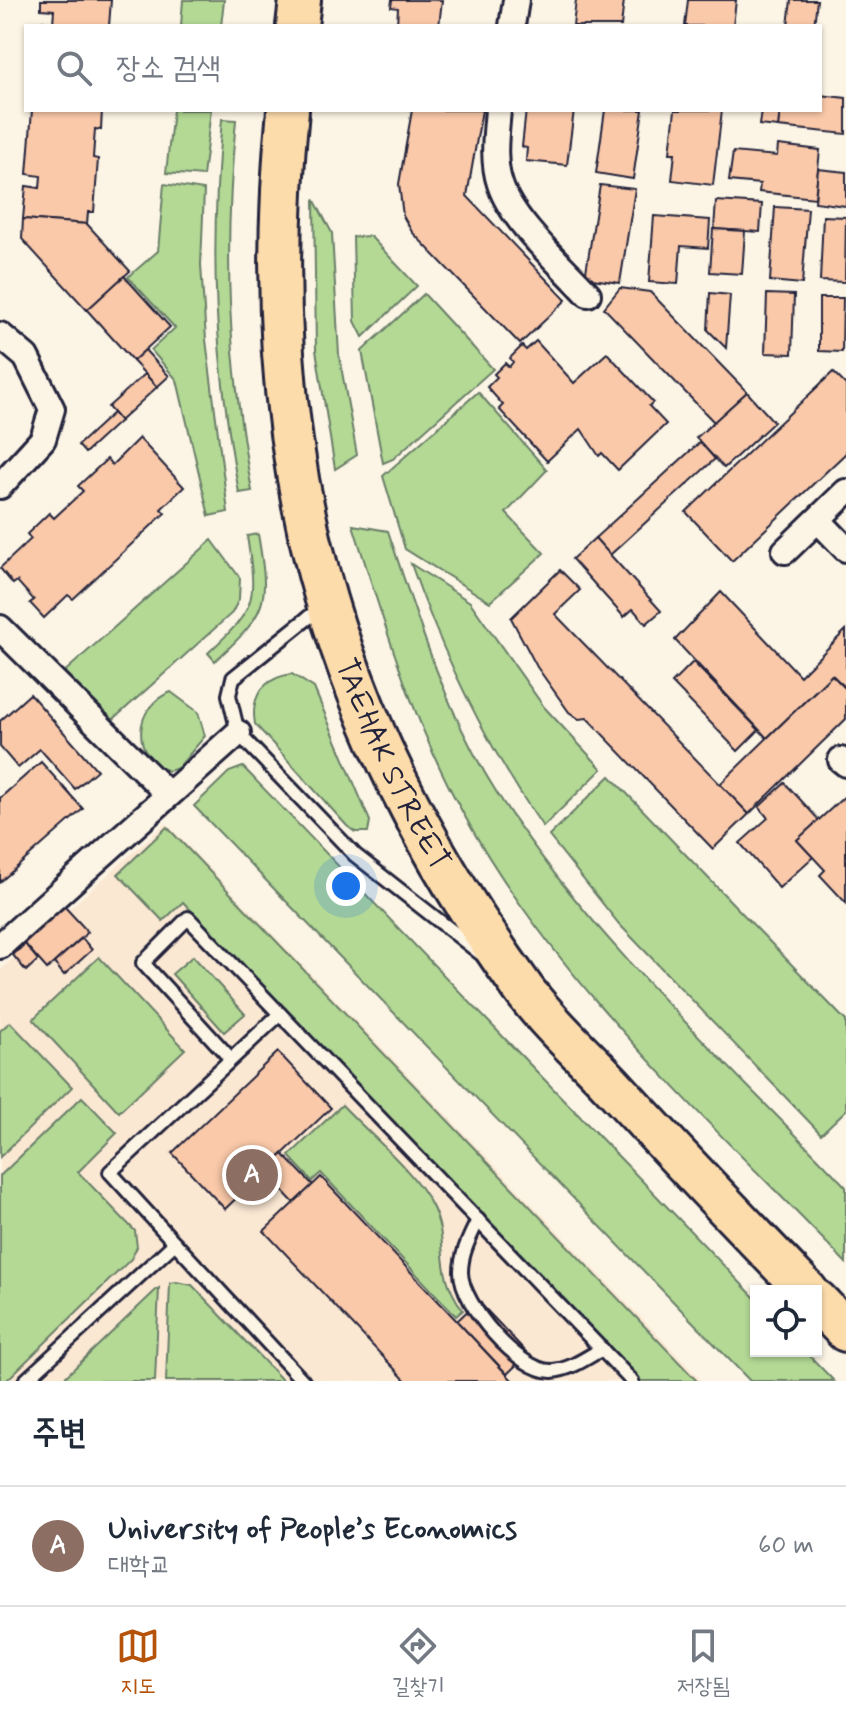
<!DOCTYPE html>
<html lang="ko">
<head>
<meta charset="utf-8">
<style>
	:root { --surface:#fff; --page:#f2f2f3; --text:#1f2937; --muted:#747a83; --line:#e0e1e3; --accent:#b45309 }
	body { margin:0; font-family:Mynerve,"Poor Story",sans-serif; background:var(--page); color:var(--text) }
	.controls { position:absolute; right:24px; bottom:24px; display:grid; overflow:hidden; border-radius:0px; box-shadow:0 2px 6px #0004 }
	.controls button { width:72px; height:72px; display:grid; place-items:center; padding:0; border:0; border-bottom:2px solid var(--line); background:var(--surface); color:var(--text); font:40px sans-serif }
	.you { position:absolute; left:346px; top:886px; width:28px; height:28px; margin:-20px; border:6px solid #fff; border-radius:50%; background:#1a73e8; box-shadow:0 0 0 12px #1a73e833 }
	.badge { display:grid; place-items:center; width:52px; height:52px; border-radius:50%; background:var(--accent); color:#fff; font-size:26px; font-weight:700 }
	.pin { position:absolute; translate:-50% -50%; border:4px solid #fff; box-shadow:0 2px 8px #0006 }
	.list { margin:0; padding:0; list-style:none }
	h2 { display:flex; justify-content:space-between; align-items:center; height:104px; margin:0; padding:0 32px; font-size:34px }
	h2 small { font-size:26px; font-weight:400; color:var(--muted) }
	.list li { display:grid; grid-template-columns:52px 1fr auto; gap:24px; align-items:center; box-sizing:border-box; height:120px; padding:0 32px; border-top:2px solid var(--line) }
	.list b { display:block; font-size:30px; white-space:nowrap }
	.list p { margin:0; font-size:26px; white-space:nowrap; color:var(--muted) }
	.list em { font-size:26px; font-style:normal; color:var(--muted) }
	.icon { flex:none; width:44px; height:44px; fill:none; stroke:currentColor; stroke-width:2; stroke-linecap:round; stroke-linejoin:round }
	.map { position:relative; flex:none; width:846px; height:1381px; overflow:hidden }
	.search { position:absolute; background:var(--surface); box-shadow:0 2px 6px #0004; left:24px; right:24px; top:24px; height:88px; display:flex; align-items:center; gap:20px; box-sizing:border-box; padding:0 28px; border-radius:0px; color:var(--muted); font-size:30px }
	.sheet { height:224px; background:var(--surface) }
	nav { display:flex; justify-content:space-around; align-items:center; box-sizing:border-box; height:112px; border-top:2px solid var(--line); background:var(--surface); font-size:22px; color:var(--muted) }
	nav a { display:grid; justify-items:center; gap:4px }
	nav .on { color:var(--accent) }
	.map>svg:first-child { display:block }
	.built { fill:#fbe8d3 }
	.green { fill:#b3d995; stroke:#6a7e68; stroke-width:2 }
	.building { fill:#fac9a9; stroke:#22223b; stroke-width:2 }
	.lines { fill:none; stroke-linecap:round; stroke-linejoin:round }
	.service-casing { stroke:#22223b; stroke-width:18 }
	.minor-casing { stroke:#22223b; stroke-width:30 }
	.primary-casing { stroke:#22223b; stroke-width:46 }
	.service { stroke:#fcf5e5; stroke-width:12 }
	.minor { stroke:#fcf5e5; stroke-width:24 }
	.primary { stroke:#fddcac; stroke-width:40 }
	.labels { text-anchor:middle; stroke-width:7; stroke-linejoin:round; paint-order:stroke }
	.street-label { font-size:30px; fill:#22223b; stroke:#fcf5e5 }
</style>
</head>
<body>
<div class="map">
<svg width="846" height="1381" viewBox="0 0 846 1381">
	<rect width="100%" height="100%" fill="#fcf5e5"/>
	<filter id="ink" filterUnits="userSpaceOnUse"><feTurbulence type="fractalNoise" baseFrequency=".0125" numOctaves="2"/><feDisplacementMap in="SourceGraphic" scale="16" xChannelSelector="R" yChannelSelector="G"/><feConvolveMatrix kernelMatrix="1 2 1 2 8 2 1 2 1" color-interpolation-filters="sRGB"/></filter>
	<g filter="url(#ink)">
		<path class="built" d="M 166,823 L 702,1381 L 0,1381 L 0,970 Z"/>
		<g class="green">
			<path d="M 183,0 L 224,0 L 221,26 L 181,26 Z"/>
			<path d="M 173,110 L 211,110 L 203,176 L 166,173 Z"/>
			<path d="M 222,119 L 236,120 C 223,255 228,358 252,491 L 239,493 C 215,359 209,256 222,119 Z"/>
			<path d="M 164,184 L 204,190 L 201,265 L 206,340 L 228,512 L 209,516 L 177,380 L 151,350 L 175,328 L 128,277 L 158,251 Z"/>
			<path d="M 314,199 L 332,233 L 339,355 L 357,455 L 335,469 L 316,350 Z"/>
			<path d="M 370,236 L 417,286 L 363,337 L 355,321 L 353,237 Z"/>
			<path d="M 424,294 L 493,369 L 393,459 L 383,463 L 362,351 Z"/>
			<path d="M 478,392 L 547,470 L 506,513 L 544,553 L 490,602 L 405,549 L 383,476 Z"/>
			<path d="M 353,525 L 388,531 C 418,620 446,713 497,793 C 592,940 726,1061 846,1187 L 846,1263 C 712,1123 556,984 463,813 C 413,724 384,622 353,525 Z"/>
			<path d="M 258,534 C 270,604 268,612 215,661 L 208,653 C 257,607 257,602 247,536 Z"/>
			<path d="M 212,540 L 240,578 L 239,599 L 232,613 L 107,725 L 62,674 Z"/>
			<path d="M 411,564 L 470,602 L 544,707 L 602,769 L 543,827 C 486,745 444,658 411,564 Z"/>
			<path d="M 292,674 L 314,688 L 370,821 L 368,832 L 355,832 L 347,826 L 255,724 C 250,696 264,678 292,674 Z"/>
			<path d="M 171,692 L 198,712 L 205,736 L 178,768 L 169,771 C 130,757 133,706 171,692 Z"/>
			<path d="M 243,767 L 756,1299 L 756,1351 L 805,1351 L 834,1381 L 750,1381 L 194,806 L 229,772 Z"/>
			<path d="M 610,776 L 846,1021 L 846,1110 L 821,1134 L 619,924 L 549,836 Z"/>
			<path d="M 167,827 L 697,1381 L 641,1381 L 183,902 L 163,921 L 118,874 Z"/>
			<path d="M 193,956 L 245,1014 L 224,1032 L 172,974 Z"/>
			<path d="M 99,957 L 185,1049 L 119,1112 L 33,1019 Z"/>
			<path d="M 10,1022 L 72,1087 L 0,1157 L 0,1031 Z"/>
			<path d="M 82,1097 L 117,1133 L 78,1172 L 135,1231 L 137,1247 L 131,1259 L 6,1381 L 0,1381 L 0,1176 Z"/>
			<path d="M 342,1105 C 369,1134 415,1171 432,1206 C 451,1243 432,1268 463,1310 L 456,1316 L 321,1173 L 312,1181 L 289,1156 Z"/>
			<path d="M 176,1282 L 192,1285 L 283,1381 L 166,1381 L 170,1283 Z"/>
			<path d="M 159,1288 L 155,1381 L 61,1381 L 155,1291 Z"/>
		</g>
		<g class="building">
			<path d="M 41,0 L 111,0 L 109,26 L 39,26 L 40,21 L 53,23 L 54,10 L 41,9 Z"/>
			<path d="M 392,0 L 442,0 L 439,26 L 397,24 L 398,8 L 391,7 Z"/>
			<path d="M 576,0 L 624,0 L 621,26 L 573,26 Z"/>
			<path d="M 688,0 L 736,0 L 733,26 L 685,26 Z"/>
			<path d="M 791,0 L 817,0 L 814,26 L 788,26 Z"/>
			<path d="M 820,95 L 846,98 L 846,134 L 778,127 L 780,110 L 820,110 Z"/>
			<path d="M 32,110 L 102,110 L 101,130 L 95,129 L 93,158 L 98,159 L 94,212 L 88,212 L 87,224 L 23,219 L 26,186 L 40,188 L 41,176 L 27,174 Z"/>
			<path d="M 412,110 L 482,110 L 467,196 L 566,300 L 520,344 L 412,232 L 403,216 L 399,184 Z"/>
			<path d="M 526,110 L 574,110 L 567,165 L 526,161 L 527,148 L 522,147 Z"/>
			<path d="M 605,110 L 643,110 L 633,179 L 596,173 Z"/>
			<path d="M 675,110 L 722,110 L 713,185 L 672,180 L 675,153 L 670,153 Z"/>
			<path d="M 761,110 L 780,110 L 778,127 L 759,125 Z"/>
			<path d="M 778,145 L 820,150 L 815,198 L 759,192 L 760,184 L 729,181 L 733,152 L 777,156 Z"/>
			<path d="M 818,169 L 846,172 L 846,206 L 815,202 Z"/>
			<path d="M 600,185 L 635,189 L 620,283 L 585,278 Z"/>
			<path d="M 716,201 L 762,204 L 760,232 L 714,229 Z"/>
			<path d="M 775,207 L 808,209 L 802,284 L 770,281 Z"/>
			<path d="M 654,216 L 710,220 L 708,248 L 681,246 L 678,284 L 649,282 Z"/>
			<path d="M 823,216 L 846,217 L 845,282 L 820,281 Z"/>
			<path d="M 23,219 L 87,224 L 130,271 L 87,310 L 22,239 Z"/>
			<path d="M 713,229 L 745,231 L 742,274 L 710,272 Z"/>
			<path d="M 124,276 L 170,327 L 133,361 L 87,310 Z"/>
			<path d="M 620,288 L 650,292 L 747,392 L 714,422 L 604,308 Z"/>
			<path d="M 710,293 L 730,295 L 726,348 L 708,330 Z"/>
			<path d="M 767,294 L 794,295 L 792,354 L 765,353 Z"/>
			<path d="M 819,298 L 843,298 L 842,352 L 819,351 Z"/>
			<path d="M 536,341 L 574,383 L 607,353 L 653,402 L 649,406 L 666,424 L 618,470 L 602,453 L 599,456 L 581,429 L 547,461 L 499,409 L 503,405 L 487,387 L 497,377 L 494,374 L 505,363 L 509,367 L 513,362 L 510,358 L 522,346 L 526,350 Z"/>
			<path d="M 145,350 L 169,376 L 157,387 L 133,361 Z"/>
			<path d="M 833,372 L 846,385 L 846,453 L 732,561 L 686,512 Z"/>
			<path d="M 145,374 L 157,387 L 120,421 L 108,407 Z"/>
			<path d="M 747,392 L 774,422 L 724,468 L 696,438 Z"/>
			<path d="M 113,413 L 120,421 L 85,453 L 78,445 Z"/>
			<path d="M 139,438 L 184,487 L 161,509 L 165,513 L 73,599 L 68,595 L 44,618 L 30,603 L 34,600 L 17,581 L 13,584 L 0,568 L 31,539 L 27,534 L 49,513 L 54,518 L 83,491 L 78,486 L 107,459 L 112,465 Z"/>
			<path d="M 700,442 L 715,459 L 610,555 L 595,538 Z"/>
			<path d="M 595,538 L 661,611 L 646,624 L 633,609 L 624,617 L 572,559 Z"/>
			<path d="M 560,570 L 580,590 L 555,614 L 749,814 L 713,849 L 587,718 L 579,719 L 569,712 L 537,667 L 511,618 Z"/>
			<path d="M 721,592 L 800,676 L 846,630 L 846,688 L 832,675 L 767,738 L 675,640 Z"/>
			<path d="M 693,662 L 759,730 L 738,751 L 672,683 Z"/>
			<path d="M 832,675 L 846,689 L 846,719 L 749,814 L 720,784 Z"/>
			<path d="M 30,694 L 97,770 L 75,789 L 40,749 L 18,768 L 0,747 L 0,721 Z"/>
			<path d="M 41,762 L 83,809 L 0,882 L 0,798 Z"/>
			<path d="M 785,783 L 819,820 L 797,840 L 813,857 L 779,888 L 740,843 L 768,818 L 759,807 Z"/>
			<path d="M 845,796 L 846,797 L 846,903 L 820,875 L 825,870 L 797,840 Z"/>
			<path d="M 64,906 L 88,932 L 47,969 L 23,942 Z"/>
			<path d="M 82,938 L 92,950 L 64,975 L 54,963 Z"/>
			<path d="M 25,944 L 38,960 L 26,971 L 13,955 Z"/>
			<path d="M 278,1052 L 331,1108 L 225,1209 L 172,1153 Z"/>
			<path d="M 283,1154 L 313,1185 L 294,1203 L 264,1171 Z"/>
			<path d="M 321,1177 L 457,1321 L 513,1381 L 406,1381 L 264,1231 Z"/>
			<path d="M 478,1301 L 528,1354 L 507,1374 L 457,1321 Z"/>
		</g>
		<g class="lines">
			<defs>
				<g id="service">
					<path d="M 324,605 L 233,678 L 229,695 L 238,733 L 355,855 L 480,953"/>
					<path d="M 230,1058 L 143,963 L 188,918 L 280,1014"/>
					<path d="M 478,1220 C 470,1237 461,1253 461,1272 C 461,1304 519,1372 552,1371 C 570,1370 586,1358 602,1349"/>
					<path d="M 175,1243 L 303,1381"/>
					<path d="M 25,1381 L 175,1243 L 110,1172 L 280,1014 L 632,1381"/>
				</g>
				<g id="minor">
					<path d="M 512,26 L 516,0"/>
					<path d="M 498,110 C 496,134 492,160 500,184 C 512,222 561,264 588,294"/>
					<path d="M 0,335 L 26,357 L 52,409 L 43,439 L 0,486"/>
					<path d="M 819,521 L 846,549"/>
					<path d="M 785,551 L 846,492"/>
					<path d="M 0,628 L 168,794"/>
					<path d="M 841,760 L 846,764"/>
					<path d="M 0,946 L 238,733"/>
				</g>
				<g id="primary">
					<path d="M 297,26 L 300,0"/>
					<path id="s1" d="M 288,110 C 255,447 324,714 524,990 C 549,1024 583,1054 611,1084 C 675,1154 741,1223 807,1291"/>
					<path d="M 816,1300 L 846,1331"/>
				</g>
			</defs>
			<use href="#service" class="service-casing"/>
			<use href="#minor" class="minor-casing"/>
			<use href="#primary" class="primary-casing"/>
			<use href="#service" class="service"/>
			<use href="#minor" class="minor"/>
			<use href="#primary" class="primary"/>
		</g>
	</g>
	<g class="labels">
		<g class="street-label">
			<text dy="10" stroke="none"><textPath href="#s1" startOffset="672">TAEHAK STREET</textPath></text>
		</g>
	</g>
</svg>
<div class="controls">
<button><svg class="icon" aria-label="locate" viewBox="0 0 24 24"><circle cx="12" cy="12" r="6"/><path d="M12 2v4M12 18v4M2 12h4M18 12h4"/></svg></button>
</div>
<div class="you"></div>
<div class="pin badge" style="left:252px;top:1175px;background:#8d6e63">A</div>
<div class="search"><svg class="icon" aria-label="search" viewBox="0 0 24 24"><circle cx="10" cy="10" r="6"/><path d="M15 15l6 6"/></svg>장소 검색</div>
</div>
<section class="sheet">
<h2>주변<small></small></h2>
<ul class="list">
<li><span class="badge" style="background:#8d6e63">A</span><div><b>University of People’s Economics</b><p>대학교</p></div><em>60 m</em></li>
</ul>
</section>
<nav>
<a class="on"><svg class="icon" aria-label="map" viewBox="0 0 24 24"><path d="M3 6l6-2 6 2 6-2v14l-6 2-6-2-6 2zM9 4v14M15 6v14"/></svg>지도</a>
<a><svg class="icon" aria-label="directions" viewBox="0 0 24 24"><path d="M12 3l9 9-9 9-9-9zM9 14v-3h6M13 9l2 2-2 2"/></svg>길찾기</a>
<a><svg class="icon" aria-label="saved" viewBox="0 0 24 24"><path d="M7 4h10v16l-5-4-5 4z"/></svg>저장됨</a>
</nav>
</body>
</html>
